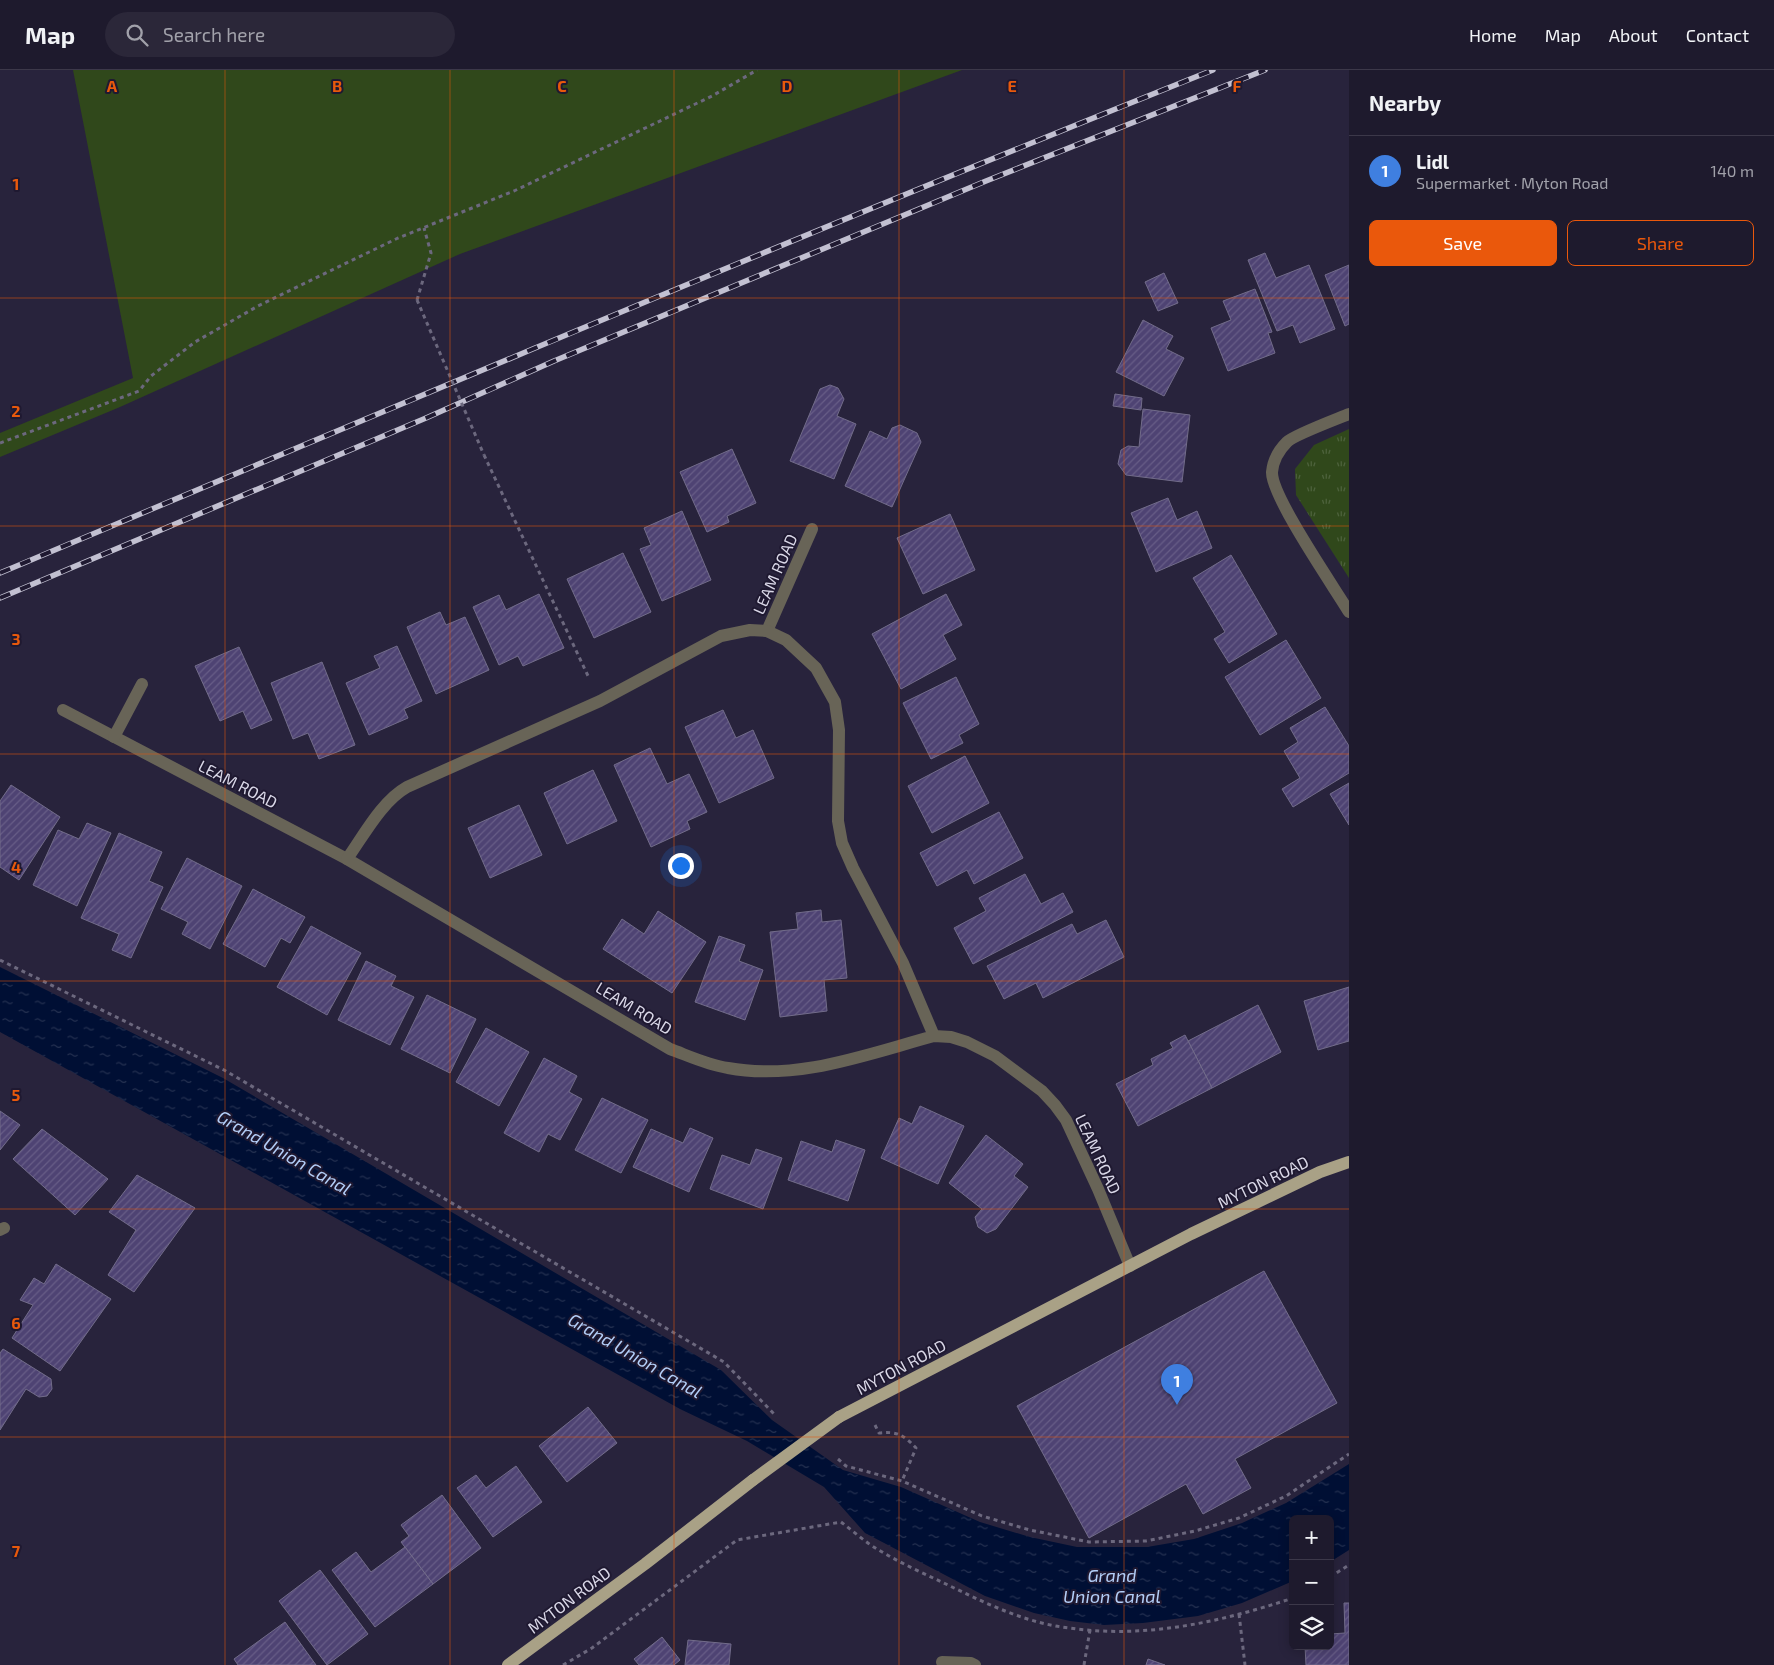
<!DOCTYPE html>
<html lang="en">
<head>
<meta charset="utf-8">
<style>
	:root { --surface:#1e1a2d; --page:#2b2739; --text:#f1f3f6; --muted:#a1a1aa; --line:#3c3849; --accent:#ea580c }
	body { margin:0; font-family:"Exo 2",sans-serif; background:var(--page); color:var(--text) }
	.controls { position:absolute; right:15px; bottom:15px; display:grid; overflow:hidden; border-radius:8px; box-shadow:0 2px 12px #0003 }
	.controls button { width:45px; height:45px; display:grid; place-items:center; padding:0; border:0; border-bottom:1px solid var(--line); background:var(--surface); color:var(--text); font:25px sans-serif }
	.you { position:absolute; left:680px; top:795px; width:18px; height:18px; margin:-12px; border:4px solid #fff; border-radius:50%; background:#1a73e8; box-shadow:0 0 0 8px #1a73e833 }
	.badge { display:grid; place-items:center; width:32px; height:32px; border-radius:50%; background:var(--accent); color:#fff; font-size:16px; font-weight:700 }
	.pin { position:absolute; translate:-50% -41px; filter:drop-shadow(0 1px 2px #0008) }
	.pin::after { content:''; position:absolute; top:26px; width:18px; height:15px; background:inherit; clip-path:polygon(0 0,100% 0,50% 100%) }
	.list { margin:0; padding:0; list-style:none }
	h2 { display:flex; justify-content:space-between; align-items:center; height:65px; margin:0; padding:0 20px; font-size:21px }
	h2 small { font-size:16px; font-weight:400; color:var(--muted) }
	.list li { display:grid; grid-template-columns:32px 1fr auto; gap:15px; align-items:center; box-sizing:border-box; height:70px; padding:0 20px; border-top:1px solid var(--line) }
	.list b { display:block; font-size:19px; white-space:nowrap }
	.list p { margin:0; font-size:16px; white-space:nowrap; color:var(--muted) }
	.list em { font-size:16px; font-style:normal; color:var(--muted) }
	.actions { display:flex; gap:10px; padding:15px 20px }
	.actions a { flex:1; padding:11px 0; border:1px solid var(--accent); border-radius:8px; text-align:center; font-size:18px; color:var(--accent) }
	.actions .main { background:var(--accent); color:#fff }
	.icon { flex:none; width:28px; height:28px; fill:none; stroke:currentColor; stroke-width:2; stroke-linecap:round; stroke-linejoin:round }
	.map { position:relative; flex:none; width:1349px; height:1595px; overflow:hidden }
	header { display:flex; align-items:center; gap:30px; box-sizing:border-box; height:70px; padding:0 25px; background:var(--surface); border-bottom:1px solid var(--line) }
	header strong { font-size:24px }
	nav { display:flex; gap:28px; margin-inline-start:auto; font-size:18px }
	.search { width:350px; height:45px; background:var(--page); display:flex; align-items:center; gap:12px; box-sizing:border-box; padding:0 18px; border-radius:28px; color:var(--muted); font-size:19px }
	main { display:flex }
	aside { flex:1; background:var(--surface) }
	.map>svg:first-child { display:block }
	.grass { fill:url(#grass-tufts) }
	.park { fill:#30481b }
	.water { fill:url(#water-ripples) }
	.building { fill:url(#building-hatch); stroke:#726c8a }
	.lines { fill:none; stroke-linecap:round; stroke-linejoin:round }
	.path { stroke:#6c687e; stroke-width:3; stroke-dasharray:4 4; stroke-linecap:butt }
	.service { stroke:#686457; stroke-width:12 }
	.minor { stroke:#686457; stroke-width:12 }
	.primary { stroke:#a9a186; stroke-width:12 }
	.rail-casing { stroke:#c2c0d1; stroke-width:5.5 }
	.rail { stroke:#1f1931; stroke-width:4; stroke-dasharray:11; stroke-linecap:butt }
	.path-bridge { stroke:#6c687e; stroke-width:3; stroke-dasharray:4 4; stroke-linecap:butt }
	.primary-bridge { stroke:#a9a186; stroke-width:12 }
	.grid { fill:none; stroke:#e8590c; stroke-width:1; stroke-opacity:0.55 }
	.labels { text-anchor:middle; stroke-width:4; stroke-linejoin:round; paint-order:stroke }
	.street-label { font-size:16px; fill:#dad8e8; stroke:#1f1931 }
	.water-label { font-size:18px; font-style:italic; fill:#b3cef8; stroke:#1f1931 }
	.grid-label { font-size:16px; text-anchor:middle; font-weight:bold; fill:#e8590c; stroke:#1f1931; stroke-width:4; stroke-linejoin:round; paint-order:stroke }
</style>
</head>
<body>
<header>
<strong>Map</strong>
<div class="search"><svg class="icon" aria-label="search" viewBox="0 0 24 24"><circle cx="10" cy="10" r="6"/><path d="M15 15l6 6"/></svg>Search here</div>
<nav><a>Home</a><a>Map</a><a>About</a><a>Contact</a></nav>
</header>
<main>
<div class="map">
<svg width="1349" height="1595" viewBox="0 0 1349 1595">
	<defs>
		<pattern id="grass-tufts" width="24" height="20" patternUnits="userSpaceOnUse" patternTransform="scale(1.25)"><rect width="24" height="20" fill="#30481b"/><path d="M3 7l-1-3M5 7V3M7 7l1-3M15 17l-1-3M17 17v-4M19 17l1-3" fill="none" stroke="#4d623c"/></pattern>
		<pattern id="water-ripples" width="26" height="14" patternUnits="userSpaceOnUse" patternTransform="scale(1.25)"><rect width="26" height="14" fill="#000f34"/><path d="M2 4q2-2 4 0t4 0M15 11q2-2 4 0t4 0" fill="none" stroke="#253151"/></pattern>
		<pattern id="building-hatch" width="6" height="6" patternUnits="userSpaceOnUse" patternTransform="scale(1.25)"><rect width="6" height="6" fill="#4e4373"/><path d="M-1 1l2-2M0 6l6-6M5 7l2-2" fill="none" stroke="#675d87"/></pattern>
	</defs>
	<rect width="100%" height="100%" fill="#28233c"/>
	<path class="grass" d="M 1349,359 L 1349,508 L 1296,425 L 1295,399 L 1314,375 Z"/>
	<path class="park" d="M 73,0 L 962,0 L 460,184 L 120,337 L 0,387 L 0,363 L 133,308 Z"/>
	<path class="water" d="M 0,897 L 223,1008 L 721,1300 L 772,1350 L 843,1400 L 901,1417 L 980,1452 L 1030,1467 L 1077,1477 L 1147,1477 L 1194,1469 L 1242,1453 L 1286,1433 L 1349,1394 L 1349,1480 L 1330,1492 L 1330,1449 L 1293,1449 L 1293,1511 L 1242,1533 L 1198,1546 L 1143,1553 L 1104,1555 L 1070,1551 L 1034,1543 L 985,1526 L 865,1463 L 824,1417 L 747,1371 L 680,1339 L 0,962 Z"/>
	<g class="building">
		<path d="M 1265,183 L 1276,208 L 1309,195 L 1335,259 L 1300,273 L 1293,255 L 1277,261 L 1248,190 Z"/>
		<path d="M 1349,195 L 1349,254 L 1345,256 L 1325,205 Z"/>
		<path d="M 1164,203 L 1178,233 L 1158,241 L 1145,212 Z"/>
		<path d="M 1255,219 L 1272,262 L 1268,263 L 1275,283 L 1228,301 L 1211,258 L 1231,250 L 1223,231 Z"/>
		<path d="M 1143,250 L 1173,266 L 1166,279 L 1184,288 L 1164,326 L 1116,302 Z"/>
		<path d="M 830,315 L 838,318 L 844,329 L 837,346 L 856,354 L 834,409 L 790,391 L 820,319 Z"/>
		<path d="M 1115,324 L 1142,328 L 1141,340 L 1113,336 Z"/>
		<path d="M 1143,339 L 1190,345 L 1182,412 L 1126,405 L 1118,394 L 1121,380 L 1128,376 L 1139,377 Z"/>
		<path d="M 900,355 L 917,363 L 921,372 L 892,437 L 845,416 L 870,361 L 887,369 L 892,358 Z"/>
		<path d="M 732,379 L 756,433 L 727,446 L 729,452 L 707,462 L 680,402 Z"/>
		<path d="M 1168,428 L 1177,450 L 1197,441 L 1212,478 L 1156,502 L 1131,443 Z"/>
		<path d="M 682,441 L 711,510 L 662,531 L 640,479 L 651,475 L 644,458 Z"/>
		<path d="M 950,444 L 975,500 L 923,524 L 897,468 Z"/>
		<path d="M 623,483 L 651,542 L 594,568 L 567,509 Z"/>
		<path d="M 1231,485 L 1277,564 L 1229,593 L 1214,569 L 1225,562 L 1193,508 Z"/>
		<path d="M 539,524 L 564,578 L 523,596 L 518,586 L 499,595 L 473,537 L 499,525 L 506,540 Z"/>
		<path d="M 946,524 L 962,555 L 943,565 L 956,589 L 901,619 L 872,564 Z"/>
		<path d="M 440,542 L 446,555 L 465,547 L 489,600 L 436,624 L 407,557 Z"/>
		<path d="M 1286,570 L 1321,628 L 1260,665 L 1225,607 Z"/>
		<path d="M 397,576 L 422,631 L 404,639 L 408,648 L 369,665 L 346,613 L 380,598 L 374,586 Z"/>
		<path d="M 239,577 L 272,650 L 251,659 L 243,641 L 220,651 L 195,596 Z"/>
		<path d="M 322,592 L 355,675 L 319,689 L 308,663 L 293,669 L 271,613 Z"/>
		<path d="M 956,607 L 979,654 L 959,665 L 963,673 L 931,689 L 903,633 Z"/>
		<path d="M 1325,637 L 1349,676 L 1349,703 L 1293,737 L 1282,719 L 1300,708 L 1284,681 L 1298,672 L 1290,658 Z"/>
		<path d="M 723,640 L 736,668 L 753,660 L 774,708 L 719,733 L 685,657 Z"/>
		<path d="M 650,678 L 667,714 L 689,704 L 707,742 L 687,751 L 690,759 L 651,777 L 614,695 Z"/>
		<path d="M 965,686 L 989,733 L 932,763 L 908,716 Z"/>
		<path d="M 593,700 L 617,751 L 567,774 L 544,723 Z"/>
		<path d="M 1349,713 L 1349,755 L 1330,724 Z"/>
		<path d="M 11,715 L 60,747 L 19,810 L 0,797 L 0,731 Z"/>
		<path d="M 519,735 L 542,785 L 490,808 L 468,758 Z"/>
		<path d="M 999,742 L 1023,788 L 974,814 L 967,800 L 937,816 L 920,783 Z"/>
		<path d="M 87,753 L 111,763 L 77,836 L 33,815 L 58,760 L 79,769 Z"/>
		<path d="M 119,763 L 162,782 L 149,811 L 163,817 L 131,888 L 112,880 L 119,864 L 81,848 Z"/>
		<path d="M 187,788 L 242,816 L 210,879 L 182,864 L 188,852 L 161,839 Z"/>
		<path d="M 1025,804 L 1041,834 L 1063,823 L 1073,842 L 973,894 L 954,858 L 986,841 L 979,828 Z"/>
		<path d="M 253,819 L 305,847 L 290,873 L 281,868 L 265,897 L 223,874 Z"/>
		<path d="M 821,840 L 822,852 L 841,850 L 847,908 L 824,910 L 827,941 L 780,947 L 770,862 L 798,859 L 796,843 Z"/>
		<path d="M 658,841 L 706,872 L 672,923 L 603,879 L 622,849 L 644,864 Z"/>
		<path d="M 1106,850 L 1124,887 L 1043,928 L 1036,913 L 1004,929 L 987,896 L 1072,854 L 1077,864 Z"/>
		<path d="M 311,856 L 361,883 L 327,945 L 277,917 Z"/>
		<path d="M 719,866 L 745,875 L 739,891 L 763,900 L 745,950 L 695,932 Z"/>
		<path d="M 366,891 L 396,906 L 391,916 L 414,927 L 390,975 L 338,950 Z"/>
		<path d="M 1349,917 L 1349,971 L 1318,980 L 1304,931 Z"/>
		<path d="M 427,925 L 476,949 L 450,1003 L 401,979 Z"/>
		<path d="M 1258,935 L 1281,982 L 1212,1018 L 1188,971 Z"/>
		<path d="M 486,958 L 529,982 L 499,1036 L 456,1012 Z"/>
		<path d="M 1185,965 L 1212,1018 L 1138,1056 L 1116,1014 L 1153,995 L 1151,989 L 1173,978 L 1170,973 Z"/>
		<path d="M 544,988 L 577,1006 L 569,1022 L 582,1029 L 560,1070 L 548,1064 L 539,1082 L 504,1063 Z"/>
		<path d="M 602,1028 L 648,1050 L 621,1103 L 575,1080 Z"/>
		<path d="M 920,1036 L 964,1056 L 938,1114 L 881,1088 L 899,1048 L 912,1054 Z"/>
		<path d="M 0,1041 L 20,1055 L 0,1080 Z"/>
		<path d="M 690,1058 L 713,1068 L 689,1122 L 633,1097 L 651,1059 L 683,1073 Z"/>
		<path d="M 42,1059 L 108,1109 L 75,1145 L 13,1089 Z"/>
		<path d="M 986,1065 L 1023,1094 L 1014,1106 L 1028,1117 L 996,1159 L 987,1163 L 978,1157 L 975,1147 L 982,1139 L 949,1113 Z"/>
		<path d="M 836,1070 L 865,1080 L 848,1131 L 788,1110 L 801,1071 L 832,1082 Z"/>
		<path d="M 756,1079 L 782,1088 L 763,1139 L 710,1119 L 722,1085 L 750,1095 Z"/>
		<path d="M 137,1105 L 195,1138 L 134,1222 L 108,1205 L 136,1160 L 109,1142 Z"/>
		<path d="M 56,1194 L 111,1229 L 60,1301 L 12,1268 L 33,1235 L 20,1230 L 34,1208 L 44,1214 Z"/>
		<path d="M 1264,1201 L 1337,1333 L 1235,1389 L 1251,1418 L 1203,1444 L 1186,1414 L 1089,1468 L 1017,1336 Z"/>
		<path d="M 3,1279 L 51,1309 L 52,1319 L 47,1326 L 39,1327 L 26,1319 L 0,1360 L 0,1283 Z"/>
		<path d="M 588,1337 L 617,1373 L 567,1412 L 539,1376 Z"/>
		<path d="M 516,1396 L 542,1432 L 493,1467 L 457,1418 L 476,1405 L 486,1418 Z"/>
		<path d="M 442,1425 L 481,1478 L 433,1514 L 401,1472 L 409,1466 L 401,1455 Z"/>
		<path d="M 405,1477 L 433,1514 L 375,1557 L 332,1500 L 356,1482 L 371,1502 Z"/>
		<path d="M 320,1500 L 368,1564 L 327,1595 L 279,1531 Z"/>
		<path d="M 1344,1533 L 1349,1533 L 1349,1595 L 1306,1595 L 1305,1576 L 1330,1576 L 1330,1564 L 1345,1563 Z"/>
		<path d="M 285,1552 L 316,1595 L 238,1595 L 234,1589 Z"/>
		<path d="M 662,1567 L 680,1590 L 674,1595 L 639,1595 L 634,1589 Z"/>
		<path d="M 688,1570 L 731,1574 L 729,1595 L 685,1595 Z"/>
		<path d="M 1148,1589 L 1165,1595 L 1146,1595 Z"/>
	</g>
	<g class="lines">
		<g class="path">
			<path d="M 417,230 L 431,183 L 424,158"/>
			<path d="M 0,373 L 139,321 L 151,306 L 195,272 L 258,236 L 398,168 L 514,121 L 712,26 L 757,0"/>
			<path d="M 484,385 L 589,608"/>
			<path d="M 0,890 L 224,1000 L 724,1292 L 776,1346"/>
			<path d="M 875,1355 L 879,1363 C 897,1361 904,1365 916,1378 L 902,1411"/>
			<path d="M 838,1389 L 846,1396 L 902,1411 L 982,1446 L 1030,1460 L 1089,1472 L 1146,1471 L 1195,1461 L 1239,1448 L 1286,1426 L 1349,1384"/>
			<path d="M 1330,1507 L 1349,1495"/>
			<path d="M 1239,1544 L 1245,1595"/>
			<path d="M 563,1595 L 592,1578 L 737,1470 L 841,1452 C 853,1461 865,1472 877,1479 C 900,1493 925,1504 948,1515 C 987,1534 1026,1553 1069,1558 C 1146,1569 1221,1552 1293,1528"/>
			<path d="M 1084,1595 L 1090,1560"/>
		</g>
		<path class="service" d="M 942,1592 L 971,1593 L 975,1595"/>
		<g class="minor">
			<path d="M 1349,344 C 1337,349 1294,365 1287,372 C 1279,380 1273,391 1272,402 C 1271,426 1334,517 1349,542"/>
			<path d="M 767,561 L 812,459"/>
			<path d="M 63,640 L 347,789"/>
			<path d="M 114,667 L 142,614"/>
			<path d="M 934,966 L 903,893 L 853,798 L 842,773 L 838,751 L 839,660 L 835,632 L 816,598 L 786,570 L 767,561 L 750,560 L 721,566 L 600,631 L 407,717 C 382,731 364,765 347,789 L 670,979 C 689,986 708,995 728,998 C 798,1011 867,984 934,966 L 951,967 L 967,972 L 995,986 L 1042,1021 L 1055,1035 L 1066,1050 L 1098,1119 L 1130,1196"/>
			<path d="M 0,1160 L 4,1158"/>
		</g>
		<g class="primary">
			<path d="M 839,1347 L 1191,1164 L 1320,1102 L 1349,1092"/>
			<path d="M 508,1595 L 645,1494 L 753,1410"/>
		</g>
		<defs>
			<g id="rail">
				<path d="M 0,503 C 404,333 807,162 1213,0"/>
				<path d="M 0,528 L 426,348 L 554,291 L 986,111 L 1265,0"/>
			</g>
		</defs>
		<use href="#rail" class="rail-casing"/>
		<use href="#rail" class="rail"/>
		<path class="path-bridge" d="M 417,230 L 484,385"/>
		<path class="primary-bridge" d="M 753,1410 L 839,1347"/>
	</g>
	<path class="grid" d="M 225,0 L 225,1595M 450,0 L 450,1595M 674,0 L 674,1595M 899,0 L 899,1595M 1124,0 L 1124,1595M 0,228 L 1349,228M 0,456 L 1349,456M 0,684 L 1349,684M 0,911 L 1349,911M 0,1139 L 1349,1139M 0,1367 L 1349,1367"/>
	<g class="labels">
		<g class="street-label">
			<text transform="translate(775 504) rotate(-66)" y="6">LEAM ROAD</text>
			<text transform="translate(238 714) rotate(27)" y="6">LEAM ROAD</text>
			<text transform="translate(634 938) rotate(31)" y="6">LEAM ROAD</text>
			<text transform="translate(1098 1084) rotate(65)" y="6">LEAM ROAD</text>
			<text transform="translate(1263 1112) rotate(-26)" y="6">MYTON ROAD</text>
			<text transform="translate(901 1297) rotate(-28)" y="6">MYTON ROAD</text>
			<text transform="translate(569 1530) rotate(-37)" y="6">MYTON ROAD</text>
		</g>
		<g class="water-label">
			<text transform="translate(284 1083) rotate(30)" y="6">Grand Union Canal</text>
			<text transform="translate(635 1286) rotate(30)" y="6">Grand Union Canal</text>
			<text x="1112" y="1512">Grand<tspan x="1112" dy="21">Union Canal</tspan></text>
		</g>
	</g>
	<g class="grid-label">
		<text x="112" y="22">A</text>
		<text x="337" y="22">B</text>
		<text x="562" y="22">C</text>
		<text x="787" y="22">D</text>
		<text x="1012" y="22">E</text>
		<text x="1237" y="22">F</text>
		<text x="16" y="120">1</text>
		<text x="16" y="347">2</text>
		<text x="16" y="575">3</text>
		<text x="16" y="803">4</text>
		<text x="16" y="1031">5</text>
		<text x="16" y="1259">6</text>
		<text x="16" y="1487">7</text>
	</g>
</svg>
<div class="controls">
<button>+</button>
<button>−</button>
<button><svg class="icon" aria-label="layers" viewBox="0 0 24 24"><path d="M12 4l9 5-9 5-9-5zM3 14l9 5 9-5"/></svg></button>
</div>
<div class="you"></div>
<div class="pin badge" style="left:1177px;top:1335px;background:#3f7fe0">1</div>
</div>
<aside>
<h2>Nearby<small></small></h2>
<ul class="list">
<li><span class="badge" style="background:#3f7fe0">1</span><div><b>Lidl</b><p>Supermarket · Myton Road</p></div><em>140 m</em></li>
</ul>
<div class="actions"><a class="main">Save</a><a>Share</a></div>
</aside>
</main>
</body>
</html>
